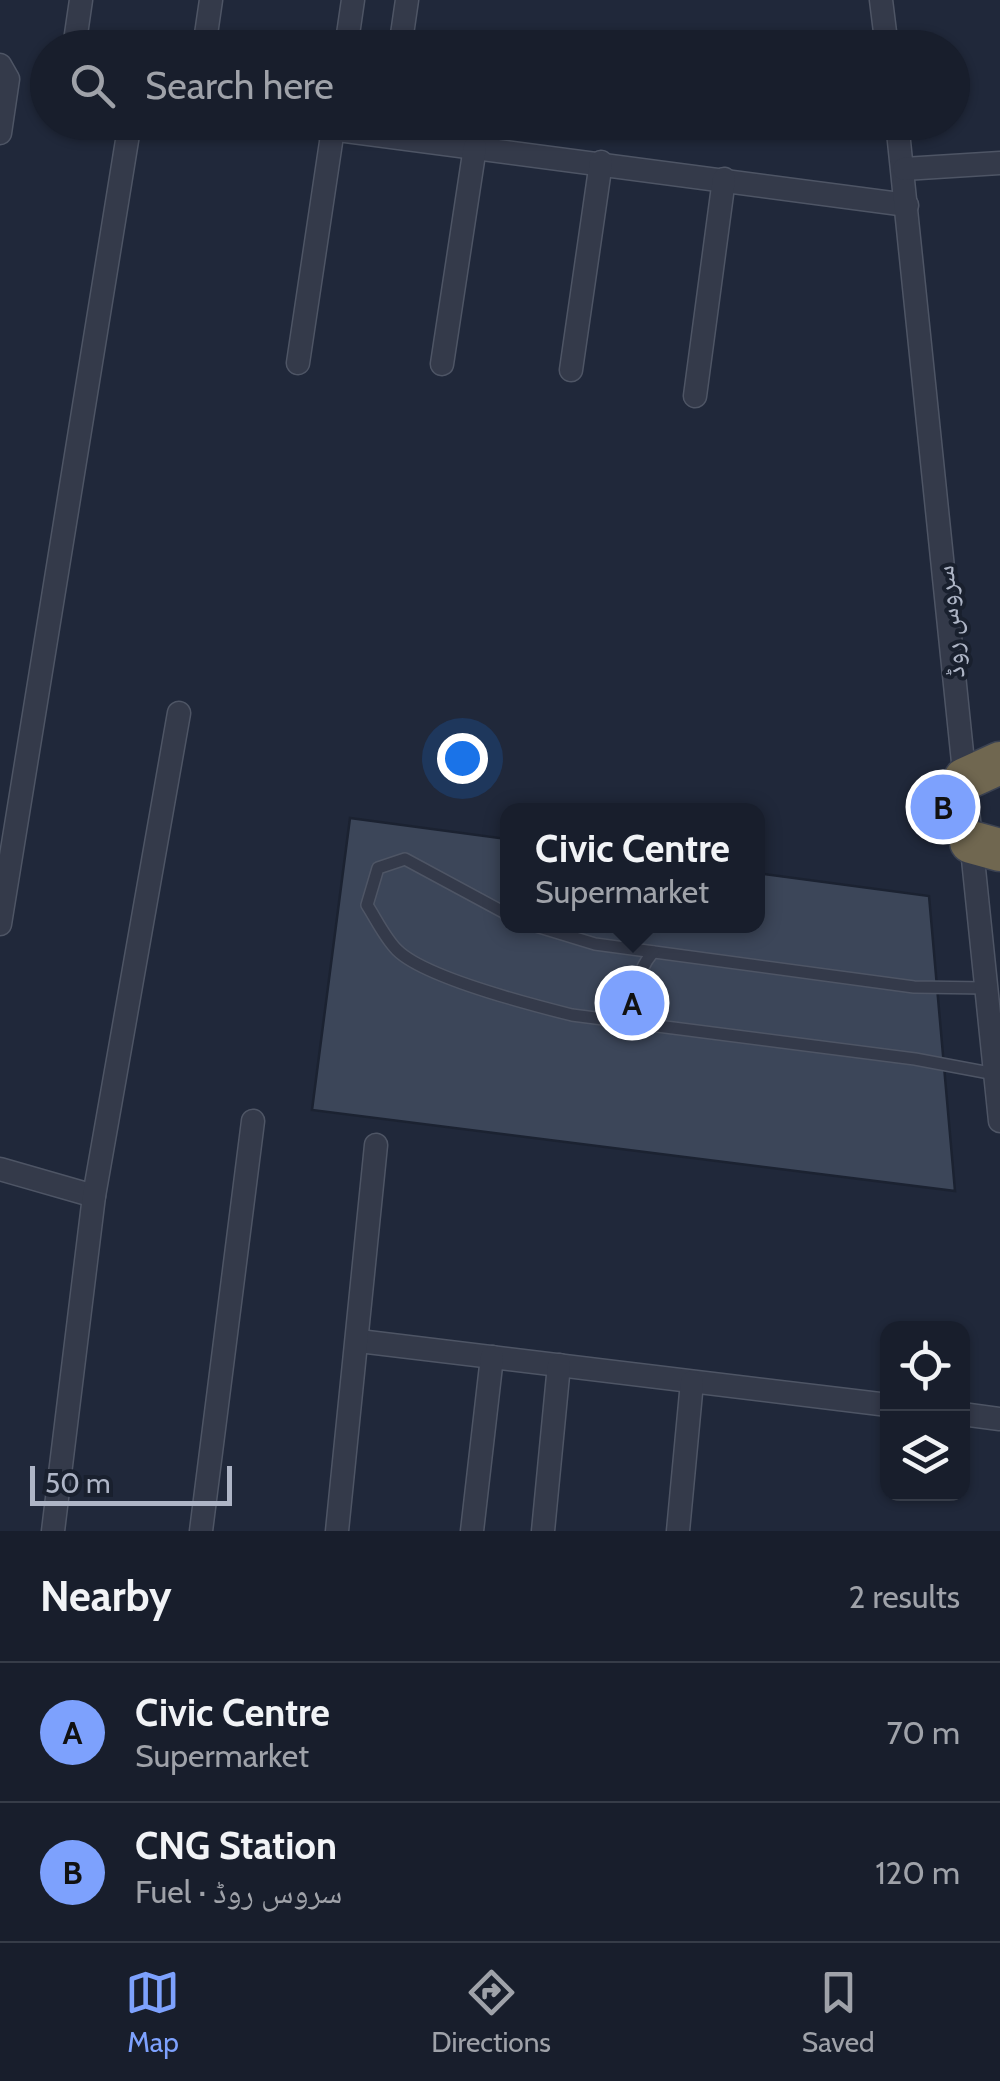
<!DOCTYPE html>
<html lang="en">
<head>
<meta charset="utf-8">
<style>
	:root { --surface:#181e2c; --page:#212734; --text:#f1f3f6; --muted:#9fa2a9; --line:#363c48; --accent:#7da1fd }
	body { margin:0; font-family:Cabin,"Noto Naskh Arabic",sans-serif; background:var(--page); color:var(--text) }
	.controls { position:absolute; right:30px; bottom:30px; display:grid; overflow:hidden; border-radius:20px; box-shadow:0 2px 8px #0004 }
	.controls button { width:90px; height:90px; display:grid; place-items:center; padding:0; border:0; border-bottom:2px solid var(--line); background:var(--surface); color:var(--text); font:50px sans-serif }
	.scale { position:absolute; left:30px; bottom:25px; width:202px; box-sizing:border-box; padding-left:10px; border:5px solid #aeb5c6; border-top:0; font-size:28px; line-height:35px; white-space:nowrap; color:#aeb5c6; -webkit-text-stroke:8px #19202e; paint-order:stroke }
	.you { position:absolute; left:462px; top:758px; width:35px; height:35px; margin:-25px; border:8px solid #fff; border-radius:50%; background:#1a73e8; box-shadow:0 0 0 15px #1a73e833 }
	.badge { display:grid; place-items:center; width:65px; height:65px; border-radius:50%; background:var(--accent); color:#111; font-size:32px; font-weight:700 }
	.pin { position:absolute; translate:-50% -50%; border:5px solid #fff; box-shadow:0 2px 10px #0006 }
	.popup { position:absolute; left:500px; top:803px; width:265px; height:130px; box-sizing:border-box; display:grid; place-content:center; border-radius:20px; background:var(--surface); filter:drop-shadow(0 2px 8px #0005); font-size:32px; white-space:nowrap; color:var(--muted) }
	.popup b { font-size:38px; color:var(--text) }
	.popup::after { content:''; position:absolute; left:50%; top:100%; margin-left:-20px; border:20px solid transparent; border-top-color:var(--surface) }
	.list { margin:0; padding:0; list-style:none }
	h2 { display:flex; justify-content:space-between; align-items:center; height:130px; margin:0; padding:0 40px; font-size:42px }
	h2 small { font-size:32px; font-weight:400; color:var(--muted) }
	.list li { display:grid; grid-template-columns:65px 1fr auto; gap:30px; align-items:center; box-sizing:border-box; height:140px; padding:0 40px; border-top:2px solid var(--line) }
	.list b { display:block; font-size:38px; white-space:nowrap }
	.list p { margin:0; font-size:32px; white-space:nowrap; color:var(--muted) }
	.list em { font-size:32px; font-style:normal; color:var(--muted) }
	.icon { flex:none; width:55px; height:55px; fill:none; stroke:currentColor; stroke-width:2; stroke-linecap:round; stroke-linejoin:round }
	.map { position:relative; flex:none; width:1000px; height:1531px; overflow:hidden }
	.search { position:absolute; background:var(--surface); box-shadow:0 2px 8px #0004; left:30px; right:30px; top:30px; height:110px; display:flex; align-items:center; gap:25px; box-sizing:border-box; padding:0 35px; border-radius:55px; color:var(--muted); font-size:38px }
	.sheet { height:410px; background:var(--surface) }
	nav { display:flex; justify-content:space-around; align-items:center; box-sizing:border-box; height:140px; border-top:2px solid var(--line); background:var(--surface); font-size:28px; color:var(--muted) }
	nav a { display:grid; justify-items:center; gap:5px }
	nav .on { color:var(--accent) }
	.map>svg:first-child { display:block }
	.building { fill:#3c4659; stroke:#1b2231; stroke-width:2.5 }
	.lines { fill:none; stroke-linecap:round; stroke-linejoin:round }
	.lane-casing { stroke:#4e5565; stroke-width:14 }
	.street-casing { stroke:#4e5565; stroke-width:25 }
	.highway-casing { stroke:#3b4252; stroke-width:45 }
	.lane { stroke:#343a4a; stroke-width:11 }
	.street { stroke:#343a4a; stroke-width:22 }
	.highway { stroke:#706750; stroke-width:42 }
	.labels { text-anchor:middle; stroke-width:8; stroke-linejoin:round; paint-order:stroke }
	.street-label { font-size:28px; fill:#aeb5c6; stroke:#19202e }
</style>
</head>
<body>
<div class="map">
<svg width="1000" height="1531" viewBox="0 0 1000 1531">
	<rect width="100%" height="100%" fill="#20283a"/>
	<path class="building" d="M 350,818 L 507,839 L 507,926 L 757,926 L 757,873 L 929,896 L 955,1191 L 312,1110 Z"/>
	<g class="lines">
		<defs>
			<g id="lane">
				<path d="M 507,914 L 405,859 L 378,868 L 367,905 C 376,919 385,938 397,950 C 424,977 532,1005 572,1015 L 915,1059 L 995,1074"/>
				<path d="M 536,926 L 595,944 L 914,987 L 987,988"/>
				<path d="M 648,1025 C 637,994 631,979 653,952"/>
			</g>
			<g id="street">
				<path d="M 881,0 L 887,48"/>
				<path d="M 74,48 L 81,0"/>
				<path d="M 204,48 L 211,0"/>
				<path d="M 346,48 L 353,0"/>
				<path d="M 400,48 L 407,0"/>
				<path d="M 0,65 L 8,79 L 0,133"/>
				<path d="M 277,122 L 907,205"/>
				<path d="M 897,122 L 1000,1121"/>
				<path d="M 904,169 L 1000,163"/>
				<path d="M 298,363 L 334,122"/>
				<path d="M 442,364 L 475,147"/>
				<path d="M 571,370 L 601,162"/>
				<path d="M 695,396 L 724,179"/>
				<path d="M 0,924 L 130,122"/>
				<path d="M 0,1169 L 94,1196"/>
				<path d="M 359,1341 L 888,1405"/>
				<path d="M 962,1414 L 1000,1419"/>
				<path d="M 53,1531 L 94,1196 L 179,713"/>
				<path d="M 201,1531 L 253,1121"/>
				<path d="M 337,1531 L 376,1145"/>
				<path d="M 472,1531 L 492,1357"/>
				<path d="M 543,1531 L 559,1365"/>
				<path d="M 678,1531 L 692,1382"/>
			</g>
			<g id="highway">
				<path d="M 965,779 L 1000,763"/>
				<path d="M 971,842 L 1000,850"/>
			</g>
		</defs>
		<use href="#lane" class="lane-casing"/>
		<use href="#street" class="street-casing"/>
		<use href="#highway" class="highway-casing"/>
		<use href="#lane" class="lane"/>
		<use href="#street" class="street"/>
		<use href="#highway" class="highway"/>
	</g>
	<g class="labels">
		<g class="street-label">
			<text transform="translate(949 622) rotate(-96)" y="10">سروس روڈ</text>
		</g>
	</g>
</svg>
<div class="controls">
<button><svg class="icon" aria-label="locate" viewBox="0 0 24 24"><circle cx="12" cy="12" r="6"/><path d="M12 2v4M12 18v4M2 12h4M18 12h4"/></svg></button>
<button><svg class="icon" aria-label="layers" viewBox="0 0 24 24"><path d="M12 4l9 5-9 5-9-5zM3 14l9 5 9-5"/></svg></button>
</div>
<div class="scale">50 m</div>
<div class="you"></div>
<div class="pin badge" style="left:632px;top:1003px">A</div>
<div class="popup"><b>Civic Centre</b>Supermarket</div>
<div class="pin badge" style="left:943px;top:807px">B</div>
<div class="search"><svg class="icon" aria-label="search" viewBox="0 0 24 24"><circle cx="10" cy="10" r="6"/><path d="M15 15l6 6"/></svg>Search here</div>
</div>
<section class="sheet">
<h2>Nearby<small>2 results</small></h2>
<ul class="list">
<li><span class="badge">A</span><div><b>Civic Centre</b><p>Supermarket</p></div><em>70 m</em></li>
<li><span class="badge">B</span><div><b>CNG Station</b><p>Fuel · سروس روڈ</p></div><em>120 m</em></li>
</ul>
</section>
<nav>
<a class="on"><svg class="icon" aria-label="map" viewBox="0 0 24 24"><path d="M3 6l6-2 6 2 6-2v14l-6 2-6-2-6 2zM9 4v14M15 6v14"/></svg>Map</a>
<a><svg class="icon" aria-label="directions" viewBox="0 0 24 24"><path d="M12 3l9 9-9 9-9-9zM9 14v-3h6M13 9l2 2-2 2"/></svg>Directions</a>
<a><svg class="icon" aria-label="saved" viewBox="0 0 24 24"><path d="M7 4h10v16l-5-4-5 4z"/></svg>Saved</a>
</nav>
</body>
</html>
